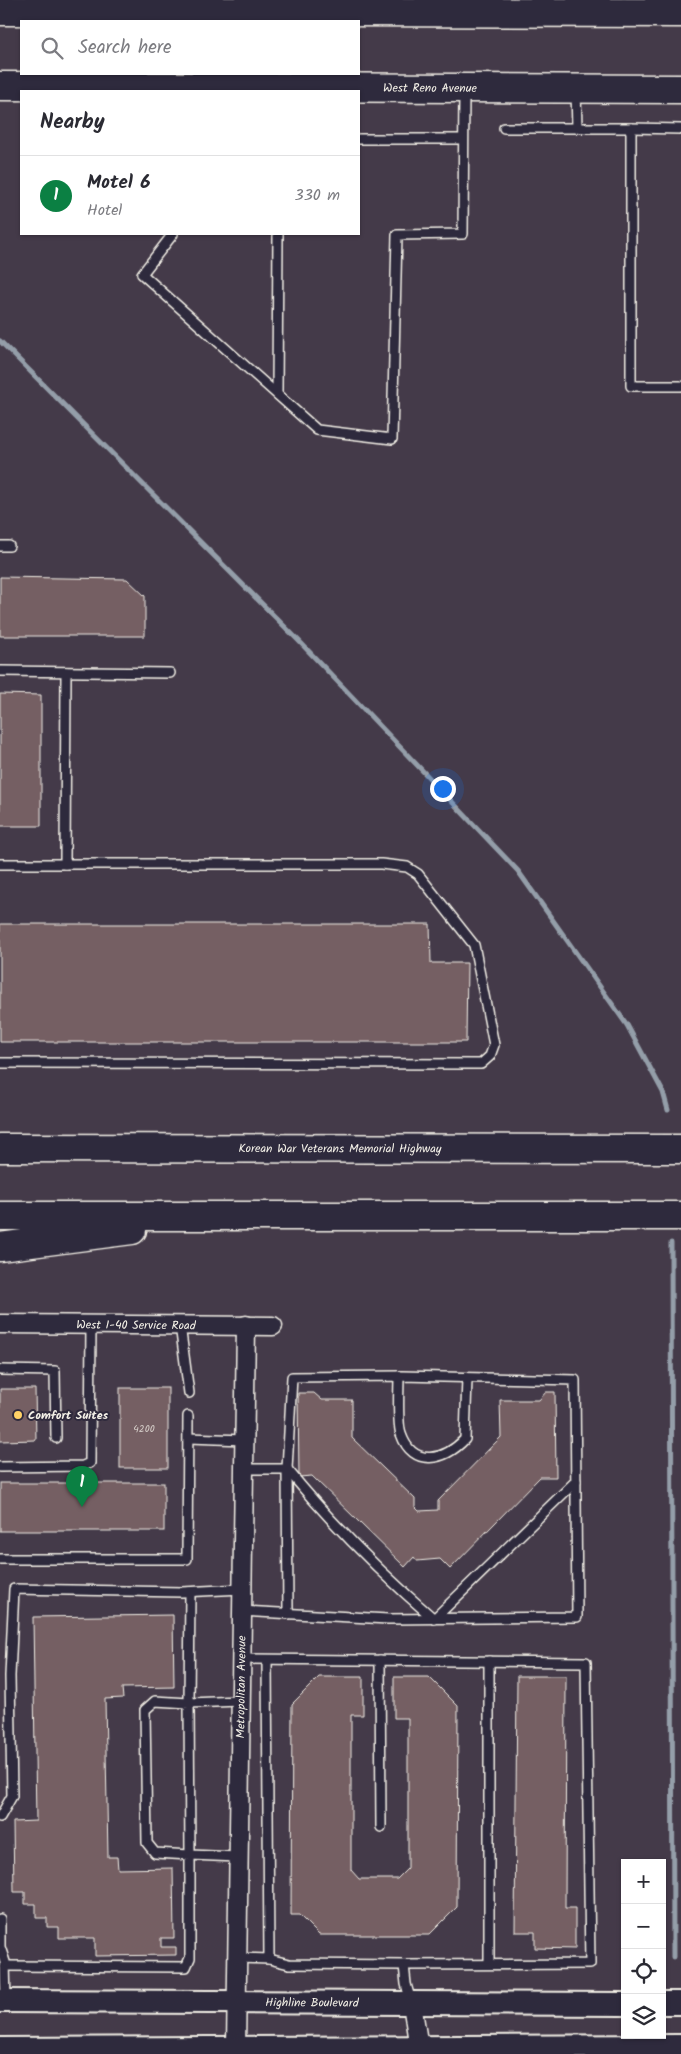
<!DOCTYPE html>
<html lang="en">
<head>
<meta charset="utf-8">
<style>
	:root { --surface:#fff; --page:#f7f7f7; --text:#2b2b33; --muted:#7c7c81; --line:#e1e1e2; --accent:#0b8043 }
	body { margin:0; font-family:Kalam,sans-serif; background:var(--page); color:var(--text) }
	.controls { position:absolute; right:15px; bottom:15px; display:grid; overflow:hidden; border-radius:0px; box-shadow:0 1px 4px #0004 }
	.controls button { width:45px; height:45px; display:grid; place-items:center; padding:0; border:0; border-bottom:1px solid var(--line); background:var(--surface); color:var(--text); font:25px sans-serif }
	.you { position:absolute; left:442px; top:788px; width:18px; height:18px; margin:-12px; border:4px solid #fff; border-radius:50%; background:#1a73e8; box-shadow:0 0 0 8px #1a73e833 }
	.badge { display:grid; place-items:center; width:32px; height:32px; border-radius:50%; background:var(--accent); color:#fff; font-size:16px; font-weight:700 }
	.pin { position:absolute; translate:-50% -41px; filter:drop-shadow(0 1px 2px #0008) }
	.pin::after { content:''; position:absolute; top:26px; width:18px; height:15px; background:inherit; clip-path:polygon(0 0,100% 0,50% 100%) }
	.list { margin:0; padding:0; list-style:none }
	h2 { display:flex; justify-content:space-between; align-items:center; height:65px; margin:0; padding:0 20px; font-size:21px }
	h2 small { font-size:16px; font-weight:400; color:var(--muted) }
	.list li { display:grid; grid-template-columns:32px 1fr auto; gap:15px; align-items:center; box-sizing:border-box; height:80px; padding:0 20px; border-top:1px solid var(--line) }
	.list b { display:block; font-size:19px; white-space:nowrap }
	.list p { margin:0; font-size:16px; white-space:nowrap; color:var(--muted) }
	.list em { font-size:16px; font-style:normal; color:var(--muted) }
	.icon { flex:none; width:28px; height:28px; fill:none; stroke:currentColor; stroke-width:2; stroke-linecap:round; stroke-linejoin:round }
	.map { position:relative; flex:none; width:681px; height:2054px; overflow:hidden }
	.search { position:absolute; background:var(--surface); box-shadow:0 1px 4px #0004; left:20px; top:20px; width:340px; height:55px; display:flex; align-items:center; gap:12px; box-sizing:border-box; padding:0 18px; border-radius:0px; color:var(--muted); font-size:19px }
	.panel { position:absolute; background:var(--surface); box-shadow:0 1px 4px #0004; left:20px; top:90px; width:340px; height:145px; border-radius:0px }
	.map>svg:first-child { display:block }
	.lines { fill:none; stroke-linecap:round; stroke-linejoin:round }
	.stream { stroke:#949ea9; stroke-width:5 }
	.building { fill:#755f64; stroke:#f4f1e8 }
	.service-casing { stroke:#f4f1e8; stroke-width:12 }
	.minor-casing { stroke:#f4f1e8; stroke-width:21 }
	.tertiary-casing { stroke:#f4f1e8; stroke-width:26 }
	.primary-casing { stroke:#f4f1e8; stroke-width:31 }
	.motorway-casing { stroke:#f4f1e8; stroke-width:31 }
	.service { stroke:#2f2a3d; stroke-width:9 }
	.minor { stroke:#2f2a3d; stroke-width:18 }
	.tertiary { stroke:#2f2a3d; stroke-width:22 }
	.primary { stroke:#2f2a3d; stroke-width:28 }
	.motorway { stroke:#2f2a3d; stroke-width:28 }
	.poi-dot { fill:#ffd166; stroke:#2f2a3d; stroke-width:2 }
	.labels { text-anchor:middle; stroke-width:4; stroke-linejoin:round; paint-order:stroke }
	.number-label { font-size:10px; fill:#d4ccc7 }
	.street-label { font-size:12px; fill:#f4f1e8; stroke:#2f2a3d }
	.poi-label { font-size:12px; font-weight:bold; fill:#f4f1e8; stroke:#2f2a3d; text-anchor:start }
</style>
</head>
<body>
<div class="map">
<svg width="681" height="2054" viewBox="0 0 681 2054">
	<rect width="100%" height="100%" fill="#443a49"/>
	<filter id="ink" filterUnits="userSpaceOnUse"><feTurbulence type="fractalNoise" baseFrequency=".02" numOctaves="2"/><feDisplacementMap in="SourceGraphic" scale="10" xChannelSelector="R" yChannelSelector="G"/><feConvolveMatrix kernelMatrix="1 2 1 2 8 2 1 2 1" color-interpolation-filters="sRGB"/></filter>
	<g filter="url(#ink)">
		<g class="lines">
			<g class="stream">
				<path d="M 0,341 L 298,640 L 518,871 L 627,1025 L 663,1092 L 668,1110"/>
				<path d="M 671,1243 L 673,1957"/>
			</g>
		</g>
		<g class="building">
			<path d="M 0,577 L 127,579 L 145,596 L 145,636 L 0,636 Z"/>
			<path d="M 0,694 L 41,695 L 41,826 L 0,826 Z"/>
			<path d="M 0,924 L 430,924 L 431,963 L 467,963 L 466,1042 L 0,1042 Z"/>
			<rect x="120" y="1388" width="48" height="80"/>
			<path d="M 0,1389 L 35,1389 L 36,1440 L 0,1441 Z"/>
			<path d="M 546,1392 L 555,1392 L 556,1477 L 540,1477 L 450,1569 L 440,1559 L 417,1561 L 414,1557 L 405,1567 L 312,1476 L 299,1477 L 298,1393 L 314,1393 L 322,1400 L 352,1400 L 352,1438 L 415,1499 L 415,1507 L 419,1511 L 438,1510 L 438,1501 L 501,1437 L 500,1400 L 539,1400 Z"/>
			<rect x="0" y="1483" width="164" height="48"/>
			<path d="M 173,1615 L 174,1687 L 122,1688 L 123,1698 L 105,1699 L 108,1857 L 117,1857 L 118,1869 L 173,1868 L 174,1938 L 161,1938 L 161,1947 L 176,1947 L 176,1955 L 95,1956 L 95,1938 L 59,1938 L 59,1927 L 47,1927 L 47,1918 L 36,1918 L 36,1904 L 25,1904 L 25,1892 L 14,1892 L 13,1822 L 36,1821 L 33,1617 Z"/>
			<path d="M 517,1676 L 566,1676 L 565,1908 L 575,1908 L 575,1949 L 535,1948 L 535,1932 L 515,1932 Z"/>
			<path d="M 319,1677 L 363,1677 L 363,1715 L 351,1715 L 351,1870 L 359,1879 L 397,1879 L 408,1868 L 408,1718 L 394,1718 L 394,1677 L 429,1677 L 458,1706 L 457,1907 L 429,1935 L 319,1935 L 299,1915 L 291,1915 L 292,1704 Z"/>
		</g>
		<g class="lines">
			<defs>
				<g id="service">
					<path d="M 576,91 L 577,128"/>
					<path d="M 504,128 L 631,128 L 631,386 L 681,386"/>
					<path d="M 631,128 L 681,129"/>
					<path d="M 359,139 L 463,139"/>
					<path d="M 173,234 L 142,274 L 317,430 L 392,439 L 397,235 L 463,234 L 464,90"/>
					<path d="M 277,394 L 278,234"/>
					<path d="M 0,546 L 9,546"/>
					<path d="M 0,671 L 170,673"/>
					<path d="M 0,864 L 381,864 L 407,867 L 418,874 L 474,945 L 494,1045 L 490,1056 L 481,1064 L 0,1063"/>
					<path d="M 65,864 L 66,672"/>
					<path d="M 180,1325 L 189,1393"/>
					<path d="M 0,1370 L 55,1371 L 56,1438"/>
					<path d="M 399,1376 C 399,1390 397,1423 401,1434 C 413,1469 445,1460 465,1439 L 467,1378"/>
					<path d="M 189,1438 L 244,1440"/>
					<path d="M 0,1467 L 83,1466 L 90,1463 L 91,1324"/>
					<path d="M 287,1469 C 331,1523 381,1573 434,1619 L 576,1481"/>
					<path d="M 287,1469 L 288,1614"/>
					<path d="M 0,1559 L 187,1559 L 188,1416"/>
					<path d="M 190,1592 L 189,1703 L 240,1701"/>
					<path d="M 241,1611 L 388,1619 L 577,1617 L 575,1380 L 402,1376 L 292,1377 L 287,1469 L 244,1469"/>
					<path d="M 241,1659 L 586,1662 L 590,1964 L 404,1965 L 406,1984 L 411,2002"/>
					<path d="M 380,1660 L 381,1827"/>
					<path d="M 489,1661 L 489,1964"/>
					<path d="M 0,1817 L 12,1796 L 10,1676 L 14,1589 L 182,1592 L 242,1589"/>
					<path d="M 0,1919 L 0,1947 L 5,1962 L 6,2001"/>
					<path d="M 237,1958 L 269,1959 L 267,1660"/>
					<path d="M 269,1959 L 289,1964 L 404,1965"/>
					<path d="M 5,1966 L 186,1967 L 190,1958 L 190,1855 L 155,1853 L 147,1843 L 145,1710 L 155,1701 L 189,1703 L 190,1855 L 238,1857"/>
				</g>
				<g id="minor">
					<path id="s1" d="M 0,1324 L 273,1326"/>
					<path d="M 412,2004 L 420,2054"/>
					<path id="s2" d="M 236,2048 L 246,1325"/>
				</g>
				<g id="tertiary">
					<path id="s3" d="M 0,2001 L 625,2004"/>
					<path d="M 662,2003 L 681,2003"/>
					<path d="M 0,2049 L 681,2046"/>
				</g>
				<g id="primary">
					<path d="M 0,11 L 681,13"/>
					<path id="s4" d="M 0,86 L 681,89"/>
				</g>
				<g id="motorway">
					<path id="s5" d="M 0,1148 L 681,1149"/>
					<path d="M 0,1216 L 681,1216"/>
					<path d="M 0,1247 L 132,1230"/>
				</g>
			</defs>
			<use href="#service" class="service-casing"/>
			<use href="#minor" class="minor-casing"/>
			<use href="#tertiary" class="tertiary-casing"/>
			<use href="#primary" class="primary-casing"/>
			<use href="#motorway" class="motorway-casing"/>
			<use href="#service" class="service"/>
			<use href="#minor" class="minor"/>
			<use href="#tertiary" class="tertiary"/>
			<use href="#primary" class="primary"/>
			<use href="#motorway" class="motorway"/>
		</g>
	</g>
	<circle class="poi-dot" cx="18" cy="1415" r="5"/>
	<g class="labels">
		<g class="number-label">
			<text x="144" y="1432">4200</text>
		</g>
		<g class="street-label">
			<text dy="4" stroke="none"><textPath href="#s4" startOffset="430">West Reno Avenue</textPath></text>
			<text dy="4" stroke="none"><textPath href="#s5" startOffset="340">Korean War Veterans Memorial Highway</textPath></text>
			<text dy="4" stroke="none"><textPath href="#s1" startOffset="136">West I-40 Service Road</textPath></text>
			<text dy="4" stroke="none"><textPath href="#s2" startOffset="361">Metropolitan Avenue</textPath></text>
			<text dy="4" stroke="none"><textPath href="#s3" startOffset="312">Highline Boulevard</textPath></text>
		</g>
		<g class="poi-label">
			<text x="28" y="1419">Comfort Suites</text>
		</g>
	</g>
</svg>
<div class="controls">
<button>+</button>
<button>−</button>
<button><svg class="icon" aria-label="locate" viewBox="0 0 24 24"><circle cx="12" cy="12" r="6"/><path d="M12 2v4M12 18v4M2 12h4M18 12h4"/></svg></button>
<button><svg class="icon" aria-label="layers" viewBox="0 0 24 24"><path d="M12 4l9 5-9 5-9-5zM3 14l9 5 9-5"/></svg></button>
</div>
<div class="you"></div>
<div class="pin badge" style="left:82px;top:1507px">1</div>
<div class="search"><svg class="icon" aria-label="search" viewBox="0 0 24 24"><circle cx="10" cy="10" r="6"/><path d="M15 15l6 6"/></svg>Search here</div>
<section class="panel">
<h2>Nearby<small></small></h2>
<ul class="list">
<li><span class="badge">1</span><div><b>Motel 6</b><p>Hotel</p></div><em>330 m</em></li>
</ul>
</section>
</div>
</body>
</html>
